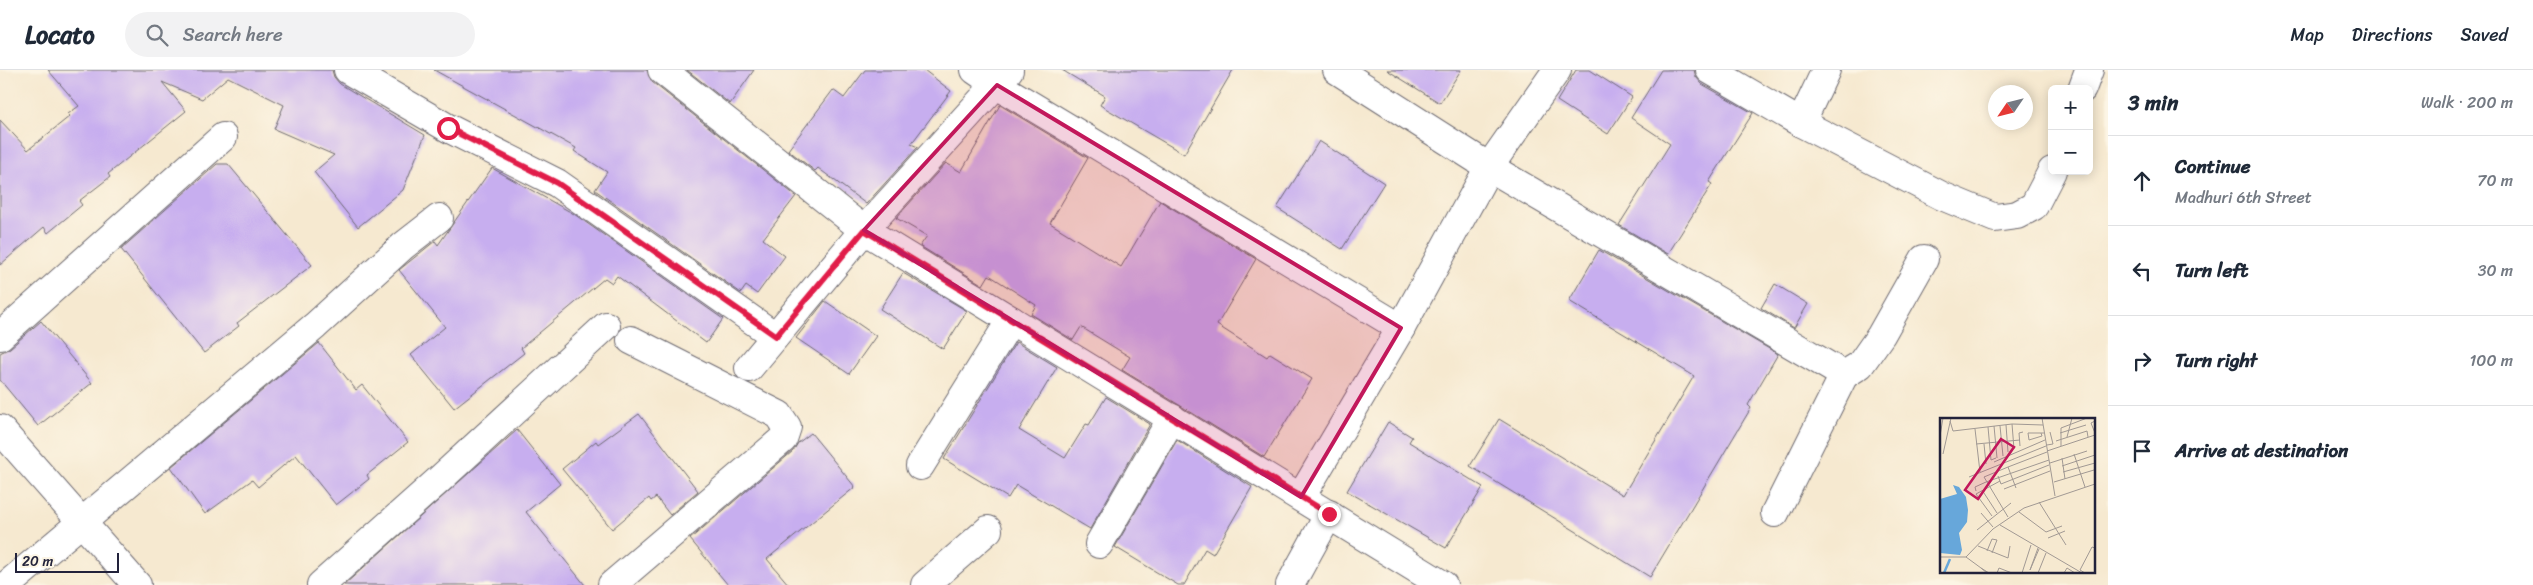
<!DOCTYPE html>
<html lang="en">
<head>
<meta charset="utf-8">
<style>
	:root { --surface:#fff; --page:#f2f2f3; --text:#1f2937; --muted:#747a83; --line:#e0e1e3 }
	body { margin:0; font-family:Sriracha,sans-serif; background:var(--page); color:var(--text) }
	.controls { position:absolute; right:15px; top:15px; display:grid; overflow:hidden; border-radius:8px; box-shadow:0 2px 12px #0003 }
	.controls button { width:45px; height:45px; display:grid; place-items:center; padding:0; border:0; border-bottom:1px solid var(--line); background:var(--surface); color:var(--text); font:25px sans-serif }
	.compass { position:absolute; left:1988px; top:15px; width:45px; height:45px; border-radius:50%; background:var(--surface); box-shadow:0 2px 12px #0003; rotate:235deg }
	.scale { position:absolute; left:15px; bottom:12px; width:104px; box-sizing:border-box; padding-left:5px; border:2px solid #22223b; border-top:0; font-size:14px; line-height:18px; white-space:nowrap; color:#22223b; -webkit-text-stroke:4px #fcf5e5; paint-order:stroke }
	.stop { position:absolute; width:15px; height:15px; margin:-11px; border:4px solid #e11d48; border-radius:50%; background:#fff }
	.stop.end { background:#e11d48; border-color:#fff; box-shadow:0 1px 5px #0008 }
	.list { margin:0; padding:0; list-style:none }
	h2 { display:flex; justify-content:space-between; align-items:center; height:65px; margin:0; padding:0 20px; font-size:21px }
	h2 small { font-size:16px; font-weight:400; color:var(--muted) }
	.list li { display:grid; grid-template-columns:32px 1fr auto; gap:15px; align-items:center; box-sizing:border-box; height:90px; padding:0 20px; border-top:1px solid var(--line) }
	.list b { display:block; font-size:19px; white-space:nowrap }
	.list p { margin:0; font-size:16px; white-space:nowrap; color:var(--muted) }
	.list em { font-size:16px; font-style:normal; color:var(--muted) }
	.icon { flex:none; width:28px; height:28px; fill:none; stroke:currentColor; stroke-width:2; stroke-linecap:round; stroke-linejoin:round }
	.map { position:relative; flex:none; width:2108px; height:515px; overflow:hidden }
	header { display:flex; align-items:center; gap:30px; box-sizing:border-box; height:70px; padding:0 25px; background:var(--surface); border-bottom:1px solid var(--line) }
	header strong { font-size:24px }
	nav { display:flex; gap:28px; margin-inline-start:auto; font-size:18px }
	.search { width:350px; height:45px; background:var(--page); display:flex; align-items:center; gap:12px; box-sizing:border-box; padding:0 18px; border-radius:28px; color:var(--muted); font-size:19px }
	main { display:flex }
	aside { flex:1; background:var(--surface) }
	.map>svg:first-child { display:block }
	.building { fill:#c7aeef }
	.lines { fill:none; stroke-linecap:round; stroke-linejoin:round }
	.minor-casing { stroke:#6c686f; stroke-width:30 }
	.minor { stroke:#fff; stroke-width:28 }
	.route { stroke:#e11d48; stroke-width:6 }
	.marked { fill:#c2185b; fill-opacity:0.2; stroke:#c2185b; stroke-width:4; stroke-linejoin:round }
	.inset-river { fill:none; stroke:#67a7da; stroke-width:2.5 }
	.inset-road { fill:none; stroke:#a19994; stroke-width:1 }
	.view { fill:#c2185b; fill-opacity:0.15; stroke:#c2185b; stroke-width:2.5 }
	.inset-edge { fill:none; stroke:#22223b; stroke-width:2.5 }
</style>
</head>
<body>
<header>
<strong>Locato</strong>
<div class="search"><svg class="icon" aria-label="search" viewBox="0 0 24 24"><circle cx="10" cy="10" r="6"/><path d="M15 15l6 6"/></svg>Search here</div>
<nav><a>Map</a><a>Directions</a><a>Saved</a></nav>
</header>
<main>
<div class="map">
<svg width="2108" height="515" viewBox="0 0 2108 515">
	<rect width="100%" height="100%" fill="#fcf5e5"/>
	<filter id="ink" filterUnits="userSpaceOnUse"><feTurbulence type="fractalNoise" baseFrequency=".02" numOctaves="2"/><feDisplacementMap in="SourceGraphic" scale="10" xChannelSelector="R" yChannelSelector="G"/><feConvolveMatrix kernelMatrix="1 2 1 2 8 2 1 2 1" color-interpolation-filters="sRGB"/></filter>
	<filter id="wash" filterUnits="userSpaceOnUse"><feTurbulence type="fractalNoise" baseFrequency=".0096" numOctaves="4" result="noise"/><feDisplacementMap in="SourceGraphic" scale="20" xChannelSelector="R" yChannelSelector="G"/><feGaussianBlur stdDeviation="1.12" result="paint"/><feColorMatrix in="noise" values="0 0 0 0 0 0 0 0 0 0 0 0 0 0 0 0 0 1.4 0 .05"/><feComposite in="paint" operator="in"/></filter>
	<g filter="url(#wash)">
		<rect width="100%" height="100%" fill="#f6e9d0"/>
		<g id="blocks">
			<g class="building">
				<path d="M 48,0 L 332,0 L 334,7 L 340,14 L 425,65 L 403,120 L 358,157 L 314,102 L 334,85 L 274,59 L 284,35 L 228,7 L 202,29 L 162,12 L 186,41 L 108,104 L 110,107 L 79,131 L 82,135 L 48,163 L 44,157 L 0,195 L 0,50 L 28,80 L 70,46 L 68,44 L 79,36 Z"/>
				<path d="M 434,0 L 647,0 L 652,12 L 796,126 L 763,169 L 785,186 L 757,224 L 746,216 L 741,223 L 595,120 L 607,102 L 574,81 L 576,78 Z"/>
				<path d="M 687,0 L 754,0 L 730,34 Z"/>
				<path d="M 865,0 L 924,0 L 951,21 L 911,74 L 918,77 L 866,134 L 818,98 L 815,101 L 788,80 L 833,20 L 844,28 Z"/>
				<path d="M 1062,0 L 1233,0 L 1184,84 L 1100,35 L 1105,26 Z"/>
				<path d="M 1387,0 L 1461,0 L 1440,33 Z"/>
				<path d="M 1576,0 L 1590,0 L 1632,27 L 1608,64 L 1557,31 Z"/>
				<path d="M 1661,0 L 1694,0 L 1696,7 L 1702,14 L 1753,43 L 1709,112 L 1712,114 L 1668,184 L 1619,155 L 1670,74 L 1631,48 Z"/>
				<path d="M 1000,35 L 1088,88 L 1050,153 L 1121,197 L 1160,131 L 1256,189 L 1217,255 L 1267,287 L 1270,283 L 1312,309 L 1264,387 L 1122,300 L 1130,287 L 1081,257 L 1073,270 L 1031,244 L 1036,235 L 989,205 L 983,215 L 920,176 L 927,166 L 896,148 L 946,93 L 961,102 Z"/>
				<path d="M 1319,71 L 1384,113 L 1342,179 L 1277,138 Z"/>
				<path d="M 217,94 L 228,94 L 312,195 L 237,253 L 239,256 L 204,283 L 121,179 Z"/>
				<path d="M 492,98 L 574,144 L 723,249 L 706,273 L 617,206 L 612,213 L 605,208 L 521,278 L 524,283 L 454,338 L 411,285 L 445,257 L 399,200 L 435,171 L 438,175 Z"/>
				<path d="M 1599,180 L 1778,284 L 1748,335 L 1751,338 L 1650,507 L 1470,396 L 1499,349 L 1623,425 L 1694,306 L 1569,231 Z"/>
				<path d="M 903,203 L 967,241 L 943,279 L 880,239 Z"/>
				<path d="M 1775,214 L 1808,234 L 1794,258 L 1761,238 Z"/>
				<path d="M 825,231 L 876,266 L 849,304 L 796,268 Z"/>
				<path d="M 41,251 L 92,313 L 38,356 L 0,310 L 0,283 L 10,278 Z"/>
				<path d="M 1016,272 L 1057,297 L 1019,360 L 1065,388 L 1086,354 L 1089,355 L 1106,327 L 1150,354 L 1090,459 L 1016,415 L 1008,428 L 944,389 Z"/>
				<path d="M 319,273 L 356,320 L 362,315 L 408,372 L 367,405 L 369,409 L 336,435 L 296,385 L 258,417 L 252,410 L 205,444 L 171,397 Z"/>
				<path d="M 639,344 L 698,421 L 670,445 L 656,427 L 651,431 L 649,428 L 612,459 L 562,399 L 596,371 L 598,374 Z"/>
				<path d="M 1388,352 L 1412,367 L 1409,372 L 1483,417 L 1446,478 L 1347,421 Z"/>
				<path d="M 517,360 L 560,414 L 526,442 L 585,515 L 344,515 Z"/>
				<path d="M 811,363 L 855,417 L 767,489 L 789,515 L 728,515 L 690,469 L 793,381 L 798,373 Z"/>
				<path d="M 1177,370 L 1252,417 L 1213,484 L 1205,479 L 1184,515 L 1178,515 L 1115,477 Z"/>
			</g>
		</g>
	</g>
	<g filter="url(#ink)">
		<use href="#blocks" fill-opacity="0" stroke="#6c686f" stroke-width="1"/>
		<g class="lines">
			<defs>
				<g id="minor">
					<path d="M 348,0 L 448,58 L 557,113 L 775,266"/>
					<path d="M 662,0 L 864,160 L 1443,515"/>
					<path d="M 975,0 L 997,15 L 1401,258 L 1489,97 L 1557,0"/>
					<path d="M 1337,0 L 1489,97 L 1844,305 L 1860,295 L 1881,265 L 1924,189"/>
					<path d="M 1710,0 L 1801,53 L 1942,126 L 1995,148 L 2017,145 L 2034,136 L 2052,101"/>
					<path d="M 2082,19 L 2089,0"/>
					<path d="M 1801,53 L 1826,0"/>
					<path d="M 0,266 L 223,67"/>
					<path d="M 749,298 L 864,160 L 1009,0"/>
					<path d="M 0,359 L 137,515"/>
					<path d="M 920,396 L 1011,250"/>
					<path d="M 1301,427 L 1401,258"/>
					<path d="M 1775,443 L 1844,305"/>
					<path d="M 1099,474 L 1172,348"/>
					<path d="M 7,515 L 315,256 L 403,176 L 439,148"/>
					<path d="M 321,515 L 440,409 L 606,256"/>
					<path d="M 612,515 L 783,369 L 787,357 L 779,345 L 631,270"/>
					<path d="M 925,515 L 988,460"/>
					<path d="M 1290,515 L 1329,444"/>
				</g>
			</defs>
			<use href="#minor" class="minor-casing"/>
			<use href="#minor" class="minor"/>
		</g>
	</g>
	<g class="lines" filter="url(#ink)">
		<path class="route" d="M 448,58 L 557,113 L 776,266 L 864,160 L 1329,444"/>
	</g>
	<path class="marked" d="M 997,15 L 1401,258 L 1301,427 L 864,160 Z"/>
	<g transform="translate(1940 348)">
		<rect width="155" height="155" fill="#f6e9d0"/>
		<path d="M 13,67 L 19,69 L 26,79 L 28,92 L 27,104 L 19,115 L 22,132 L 20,137 L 0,135 L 0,81 L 17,76 Z" fill="#67a7da"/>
		<path class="inset-river" d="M 4,155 L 10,141"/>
		<path class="inset-road" d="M 102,0 L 115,78M 10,3 L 13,13 L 72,6 L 103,7M 155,3 L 151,5 L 155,15M 72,6 L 74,31M 66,7 L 68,34M 54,8 L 57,40M 60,8 L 63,38M 48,9 L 51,42 L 56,40M 35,11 L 40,54M 101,15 L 102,18 L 89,22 L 88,15 L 104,15M 120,15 L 146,7M 0,18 L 3,0M 127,19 L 132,0M 116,23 L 147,13 L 148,19M 36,26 L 80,22M 44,26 L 46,46M 107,27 L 113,26 L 110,14M 80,28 L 79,15 L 83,14M 121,28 L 121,10 L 147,0M 107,33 L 155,17M 3,36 L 11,0M 134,36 L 145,69M 122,40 L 125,61M 54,44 L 105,22M 110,45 L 147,33M 122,48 L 155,37M 68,49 L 107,34M 123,54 L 155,45M 58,58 L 61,66 L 109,47M 29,59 L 106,28M 114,64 L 154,52M 64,71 L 110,53M 42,72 L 57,95M 36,73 L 35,69 L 46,64 L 109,42M 99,84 L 126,127M 79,94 L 106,114 L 122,108M 41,95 L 53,109M 52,98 L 36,76 L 60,63M 68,99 L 44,59 L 68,49 L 76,70M 60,107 L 142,155M 37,112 L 71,85M 108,120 L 125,113M 38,128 L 68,140 L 70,128M 98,130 L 90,152 L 99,131M 47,133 L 52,121 L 57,122 L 52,135M 0,139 L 26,139 L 53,111 L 84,90 L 155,66M 26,139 L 41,150M 47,155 L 41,150 L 49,155M 57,155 L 59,150 L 72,155M 82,155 L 91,127M 98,155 L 106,135M 124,155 L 127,150 L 135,155M 145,155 L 140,152 L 152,129 L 155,130"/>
		<path class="view" d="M 61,21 L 74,29 L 38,81 L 25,72 Z"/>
		<rect width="155" height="155" class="inset-edge"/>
	</g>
</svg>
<div class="controls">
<button>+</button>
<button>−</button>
</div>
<svg class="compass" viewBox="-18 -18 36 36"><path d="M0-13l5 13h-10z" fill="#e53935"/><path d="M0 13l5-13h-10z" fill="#747a83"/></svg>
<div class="scale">20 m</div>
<div class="stop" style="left:448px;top:58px"></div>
<div class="stop end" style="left:1329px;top:444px"></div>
</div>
<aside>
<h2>3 min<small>Walk · 200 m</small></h2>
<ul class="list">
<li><svg class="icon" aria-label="ahead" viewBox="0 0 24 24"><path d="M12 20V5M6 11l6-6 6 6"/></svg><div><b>Continue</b><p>Madhuri 6th Street</p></div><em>70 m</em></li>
<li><svg class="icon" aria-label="left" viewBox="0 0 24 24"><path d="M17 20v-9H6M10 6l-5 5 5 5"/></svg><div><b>Turn left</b></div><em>30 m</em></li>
<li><svg class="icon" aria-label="right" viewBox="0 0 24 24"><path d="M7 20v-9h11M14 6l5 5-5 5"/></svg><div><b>Turn right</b></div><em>100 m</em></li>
<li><svg class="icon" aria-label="arrive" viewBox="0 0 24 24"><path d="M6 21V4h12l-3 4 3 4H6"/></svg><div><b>Arrive at destination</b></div></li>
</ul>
</aside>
</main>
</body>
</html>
